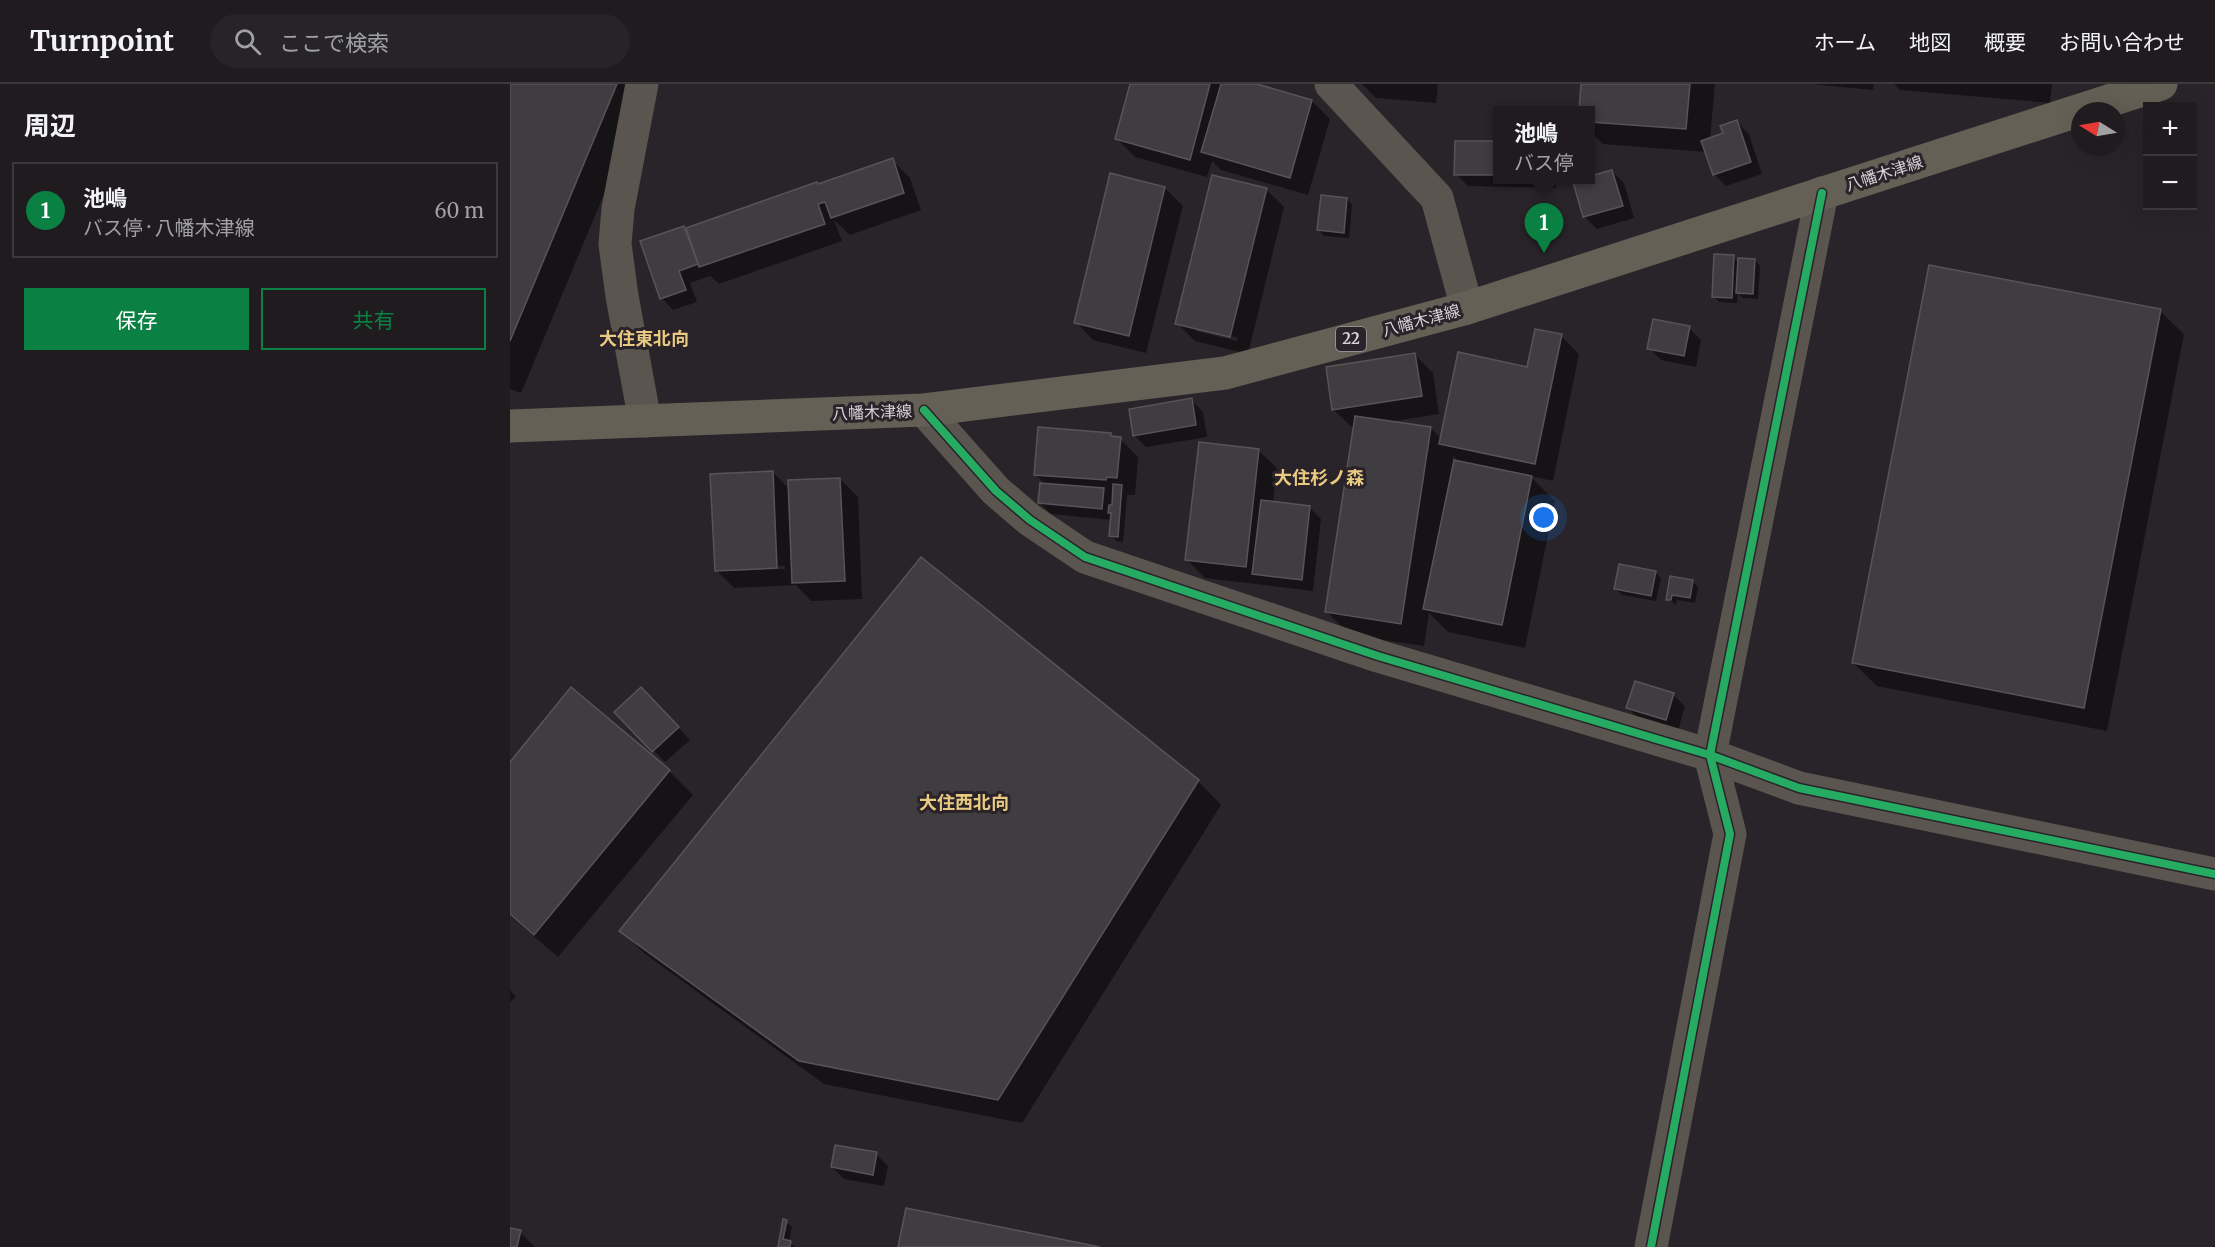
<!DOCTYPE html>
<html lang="ja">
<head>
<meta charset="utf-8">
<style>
	:root { --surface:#1f1b1f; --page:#272428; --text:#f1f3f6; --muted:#a1a1a4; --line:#3c393d; --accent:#0b8043 }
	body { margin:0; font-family:Merriweather,"Noto Sans JP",serif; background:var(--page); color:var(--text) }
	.controls { position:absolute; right:18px; top:18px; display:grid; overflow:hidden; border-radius:0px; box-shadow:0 6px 24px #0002 }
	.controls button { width:54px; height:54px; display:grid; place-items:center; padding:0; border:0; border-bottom:2px solid var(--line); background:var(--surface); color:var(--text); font:30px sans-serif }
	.compass { position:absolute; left:1561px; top:18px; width:54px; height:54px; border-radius:50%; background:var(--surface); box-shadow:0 6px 24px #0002; rotate:281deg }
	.you { position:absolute; left:1034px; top:434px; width:21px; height:21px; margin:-15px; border:4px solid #fff; border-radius:50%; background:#1a73e8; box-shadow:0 0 0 9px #1a73e833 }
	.badge { display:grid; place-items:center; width:39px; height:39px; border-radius:50%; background:var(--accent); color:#fff; font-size:20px; font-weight:700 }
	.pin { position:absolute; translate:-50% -50px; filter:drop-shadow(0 2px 3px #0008) }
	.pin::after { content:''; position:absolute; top:32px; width:21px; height:18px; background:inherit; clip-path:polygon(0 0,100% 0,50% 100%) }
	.popup { position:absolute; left:983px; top:22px; width:102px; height:78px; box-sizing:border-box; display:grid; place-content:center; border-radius:0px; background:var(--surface); filter:drop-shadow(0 2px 4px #0005); font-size:20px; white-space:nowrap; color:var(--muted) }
	.popup b { font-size:22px; color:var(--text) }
	.popup::after { content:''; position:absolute; left:50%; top:100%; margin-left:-12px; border:12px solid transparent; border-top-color:var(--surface) }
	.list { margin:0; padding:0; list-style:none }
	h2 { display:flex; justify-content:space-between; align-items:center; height:78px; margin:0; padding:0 24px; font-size:26px }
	h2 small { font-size:20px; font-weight:400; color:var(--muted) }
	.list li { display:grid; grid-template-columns:39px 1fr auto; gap:18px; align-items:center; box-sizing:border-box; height:96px; margin:0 12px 12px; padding:0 12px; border:2px solid var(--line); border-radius:0px }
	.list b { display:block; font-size:22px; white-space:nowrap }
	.list p { margin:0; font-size:20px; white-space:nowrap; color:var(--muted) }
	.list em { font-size:20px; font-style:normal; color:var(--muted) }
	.actions { display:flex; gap:12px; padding:18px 24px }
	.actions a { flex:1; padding:14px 0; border:2px solid var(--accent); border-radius:0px; text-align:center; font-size:21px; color:var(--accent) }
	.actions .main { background:var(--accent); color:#fff }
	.icon { flex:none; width:33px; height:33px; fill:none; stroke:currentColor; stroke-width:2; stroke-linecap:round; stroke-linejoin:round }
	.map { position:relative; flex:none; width:1705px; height:1163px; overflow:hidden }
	header { display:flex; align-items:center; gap:36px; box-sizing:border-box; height:84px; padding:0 30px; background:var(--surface); border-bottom:2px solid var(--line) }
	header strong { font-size:28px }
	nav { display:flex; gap:33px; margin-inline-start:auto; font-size:21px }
	.search { width:420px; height:54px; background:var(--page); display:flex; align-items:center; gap:15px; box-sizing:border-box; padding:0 21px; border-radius:33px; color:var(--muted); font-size:22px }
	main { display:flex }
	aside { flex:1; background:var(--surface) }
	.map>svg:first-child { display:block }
	.shadow { fill:#0007; fill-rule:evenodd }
	.building { fill:#403d40; stroke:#575457; stroke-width:1.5 }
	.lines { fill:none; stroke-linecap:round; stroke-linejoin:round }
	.minor { stroke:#5a564f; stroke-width:33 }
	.major { stroke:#656056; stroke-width:33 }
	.cycleway-casing { stroke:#2a232a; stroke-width:11 }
	.cycleway { stroke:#26ab63; stroke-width:8 }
	.labels { text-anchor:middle; stroke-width:6; stroke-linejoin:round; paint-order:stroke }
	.shield { fill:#2a232a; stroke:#a29ea2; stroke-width:1.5 }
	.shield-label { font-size:15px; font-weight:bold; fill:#d6d2d6 }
	.street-label { font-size:16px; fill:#d6d2d6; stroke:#2a232a }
	.neighbourhood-label { font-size:18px; font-weight:bold; fill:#e8cb80; stroke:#2a232a }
</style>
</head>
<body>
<header>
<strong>Turnpoint</strong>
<div class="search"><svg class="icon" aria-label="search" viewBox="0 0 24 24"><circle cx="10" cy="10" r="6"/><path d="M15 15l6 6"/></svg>ここで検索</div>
<nav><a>ホーム</a><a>地図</a><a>概要</a><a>お問い合わせ</a></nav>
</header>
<main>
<aside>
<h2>周辺<small></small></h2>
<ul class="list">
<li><span class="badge">1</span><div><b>池嶋</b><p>バス停 · 八幡木津線</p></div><em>60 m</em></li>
</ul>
<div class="actions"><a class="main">保存</a><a>共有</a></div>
</aside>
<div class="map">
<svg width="1705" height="1163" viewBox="0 0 1705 1163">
	<rect width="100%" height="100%" fill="#292429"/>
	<g class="shadow">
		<path d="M 0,0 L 140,0 L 11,309 L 0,305 Z"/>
		<path d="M 621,0 L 741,0 L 802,17 L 820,35 L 798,111 L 711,86 L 702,77 L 697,93 L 625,73 L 607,55 Z"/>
		<path d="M 852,0 L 928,0 L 926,19 L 866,14 Z"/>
		<path d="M 1073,0 L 1205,0 L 1200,55 L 1215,50 L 1227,38 L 1239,50 L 1252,90 L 1216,102 L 1204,90 L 1196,68 L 1093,60 L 1080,48 L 1080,27 Z"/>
		<path d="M 1301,0 L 1364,0 L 1363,6 Z"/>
		<path d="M 1384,0 L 1542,0 L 1540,19 L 1390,6 Z"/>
		<path d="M 988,59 L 988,96 L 1046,96 L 1046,104 L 958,102 L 946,90 Z"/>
		<path d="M 382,76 L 400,94 L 411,126 L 340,151 L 324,136 L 332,157 L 209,200 L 200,192 L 180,199 L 187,218 L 163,226 L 152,214 L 173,144 L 179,150 Z"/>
		<path d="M 1102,87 L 1114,99 L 1124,134 L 1087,145 L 1075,133 L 1065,99 L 1080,96 Z"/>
		<path d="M 601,91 L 655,104 L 673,122 L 636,269 L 583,256 L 566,238 Z"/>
		<path d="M 756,105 L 774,123 L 738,270 L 685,257 L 667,239 ZM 686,243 L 728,254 L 727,257 L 686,247 Z"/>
		<path d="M 837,115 L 842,121 L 839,154 L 814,152 L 809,146 Z"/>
		<path d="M 1223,173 L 1229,179 L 1245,176 L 1250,182 L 1248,215 L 1233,214 L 1228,209 L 1227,219 L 1209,218 L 1203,212 Z"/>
		<path d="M 1650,227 L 1674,250 L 1597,647 L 1367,602 L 1343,579 Z"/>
		<path d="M 1179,244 L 1191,256 L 1186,283 L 1151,276 L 1139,264 Z"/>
		<path d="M 1051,252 L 1069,270 L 1043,397 L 1020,392 L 1045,417 L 1015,564 L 938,548 L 919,529 L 914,562 L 840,551 L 817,528 L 845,343 L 842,343 L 824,326 L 905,271 L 923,289 L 929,330 L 879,338 L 921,344 L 931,355 L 1018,284 ZM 943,372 L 950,379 L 943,378 Z"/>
		<path d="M 681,316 L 693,328 L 697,353 L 636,363 L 624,351 Z"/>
		<path d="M 600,350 L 604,354 L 610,355 L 628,373 L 625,411 L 617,411 L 613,458 L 606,457 L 601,451 L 602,436 L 541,430 L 529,418 L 536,401 L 525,390 Z"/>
		<path d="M 749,367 L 767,384 L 763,419 L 799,423 L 811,435 L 803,507 L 695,494 L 677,476 Z"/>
		<path d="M 263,388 L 280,406 L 330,395 L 348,413 L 352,515 L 301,517 L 286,501 L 224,504 L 206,486 ZM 275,482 L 275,485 L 221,487 L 221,484 Z"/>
		<path d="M 1145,488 L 1151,494 L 1146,517 L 1112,511 L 1106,505 Z"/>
		<path d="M 1161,494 L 1183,498 L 1188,503 L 1185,519 L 1167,516 L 1166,521 L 1158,515 Z"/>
		<path d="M 61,606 L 159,687 L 183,711 L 48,873 L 0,832 L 0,680 Z"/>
		<path d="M 1163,611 L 1175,622 L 1168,647 L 1130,636 L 1118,624 Z"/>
		<path d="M 143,617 L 180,656 L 155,678 L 107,628 Z"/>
		<path d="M 688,697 L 711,721 L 512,1039 L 314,1000 L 135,870 L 111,847 Z"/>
		<path d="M 0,906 L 6,913 L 0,918 Z"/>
		<path d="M 366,1070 L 378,1082 L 374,1102 L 334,1095 L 322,1083 Z"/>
		<path d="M 276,1138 L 282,1143 L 279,1158 L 285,1163 L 270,1163 Z"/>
		<path d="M 0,1146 L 10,1148 L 25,1163 L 0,1163 Z"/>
	</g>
	<g class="building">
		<path d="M 0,0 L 107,0 L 0,257 Z"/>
		<path d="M 620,0 L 700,0 L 680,76 L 605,55 Z"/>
		<path d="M 711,0 L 747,0 L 802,16 L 780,94 L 691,68 Z"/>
		<path d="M 1071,0 L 1180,0 L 1176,45 L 1080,38 L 1080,27 L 1069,27 Z"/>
		<path d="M 1227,36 L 1241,78 L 1203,91 L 1191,57 L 1213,49 L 1210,42 Z"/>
		<path d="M 945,57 L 988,57 L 988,91 L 944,91 Z"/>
		<path d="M 383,74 L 394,109 L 321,134 L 315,118 L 308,120 L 315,140 L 189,183 L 176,144 L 307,98 L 308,100 Z"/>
		<path d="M 1102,86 L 1113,122 L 1073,133 L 1063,98 L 1080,96 L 1080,92 Z"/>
		<path d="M 600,89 L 655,103 L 619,252 L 564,239 Z"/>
		<path d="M 702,91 L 757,104 L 720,253 L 665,240 Z"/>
		<path d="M 811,111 L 837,114 L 834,149 L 807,146 Z"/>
		<path d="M 174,142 L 188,180 L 169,187 L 176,206 L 150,215 L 130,157 Z"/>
		<path d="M 1204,170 L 1224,171 L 1222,214 L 1202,213 Z"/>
		<path d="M 1228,174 L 1245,175 L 1243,210 L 1226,209 Z"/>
		<path d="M 1419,181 L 1651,225 L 1574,624 L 1342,579 Z"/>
		<path d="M 1143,235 L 1180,242 L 1174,272 L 1137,265 Z"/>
		<path d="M 1025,245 L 1052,250 L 1025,380 L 929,360 L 948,268 L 1017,283 Z"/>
		<path d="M 905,269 L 912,312 L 822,326 L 816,283 Z"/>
		<path d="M 682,314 L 686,341 L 623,352 L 619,325 Z"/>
		<path d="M 845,332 L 921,343 L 891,540 L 815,528 Z"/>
		<path d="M 528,343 L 601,349 L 601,352 L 611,353 L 607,394 L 597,393 L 596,396 L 524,391 Z"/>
		<path d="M 689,358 L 749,365 L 736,483 L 675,476 Z"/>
		<path d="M 944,376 L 1022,392 L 992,541 L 913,525 Z"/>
		<path d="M 263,387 L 267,484 L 205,487 L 200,390 Z"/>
		<path d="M 330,394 L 335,497 L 282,499 L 278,396 Z"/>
		<path d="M 530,399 L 594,404 L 592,425 L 528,419 Z"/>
		<path d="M 603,400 L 612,401 L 608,453 L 599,452 L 601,429 L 598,429 L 599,421 L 602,421 Z"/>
		<path d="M 751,416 L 800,422 L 792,496 L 742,490 Z"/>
		<path d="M 411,473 L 689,696 L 488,1016 L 289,977 L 109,847 Z"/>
		<path d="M 1109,480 L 1146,487 L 1141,512 L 1104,505 Z"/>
		<path d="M 1160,492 L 1183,496 L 1180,514 L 1162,511 L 1161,516 L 1156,516 Z"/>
		<path d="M 1125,597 L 1164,609 L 1156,636 L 1116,624 Z"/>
		<path d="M 61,603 L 160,686 L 24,851 L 0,830 L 0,678 Z"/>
		<path d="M 131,603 L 169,643 L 142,668 L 104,628 Z"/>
		<path d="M 325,1061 L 367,1068 L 363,1091 L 321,1083 Z"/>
		<path d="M 396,1124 L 590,1163 L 388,1163 Z"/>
		<path d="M 273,1135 L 277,1136 L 273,1155 L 281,1157 L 280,1163 L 268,1163 Z"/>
		<path d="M 0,1144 L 11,1146 L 7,1163 L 0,1163 Z"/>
	</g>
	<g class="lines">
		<g class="minor">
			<path d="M 132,0 L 108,125 L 105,160 L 112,212 L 135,337"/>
			<path d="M 821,0 L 927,114 L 957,224"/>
			<path d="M 414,326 L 486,407 L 520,436 L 575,473 L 868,572 L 1200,671 L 1289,704 L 1705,790"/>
			<path d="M 1141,1163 L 1220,750 L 1200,671 L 1312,109"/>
		</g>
		<path class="major" d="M 0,342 L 414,326 L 715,289 L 957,224 L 1651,0"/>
		<defs>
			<g id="cycleway">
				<path d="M 414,326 L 486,407 L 520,436 L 575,473 L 868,572 L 1200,671 L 1289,704 L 1705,790"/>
				<path d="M 1141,1163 L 1220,750 L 1200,671 L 1312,109"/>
			</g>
		</defs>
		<use href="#cycleway" class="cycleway-casing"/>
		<use href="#cycleway" class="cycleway"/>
	</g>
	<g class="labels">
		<rect class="shield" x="826" y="243" width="30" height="24" rx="4.5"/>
		<g class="shield-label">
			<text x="841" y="260">22</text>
		</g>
		<g class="street-label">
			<text transform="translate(1374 89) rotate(-18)" y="6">八幡木津線</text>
			<text transform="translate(911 236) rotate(-15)" y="6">八幡木津線</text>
			<text transform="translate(362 328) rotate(-2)" y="6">八幡木津線</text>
		</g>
		<g class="neighbourhood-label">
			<text x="134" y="261">大住東北向</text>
			<text x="809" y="400">大住杉ノ森</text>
			<text x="454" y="725">大住西北向</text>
		</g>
	</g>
</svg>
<div class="controls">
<button>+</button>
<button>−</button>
</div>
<svg class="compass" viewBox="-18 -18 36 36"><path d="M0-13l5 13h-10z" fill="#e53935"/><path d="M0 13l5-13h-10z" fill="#a1a1a4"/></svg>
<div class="you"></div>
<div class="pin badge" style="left:1034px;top:169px">1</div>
<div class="popup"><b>池嶋</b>バス停</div>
</div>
</main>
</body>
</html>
